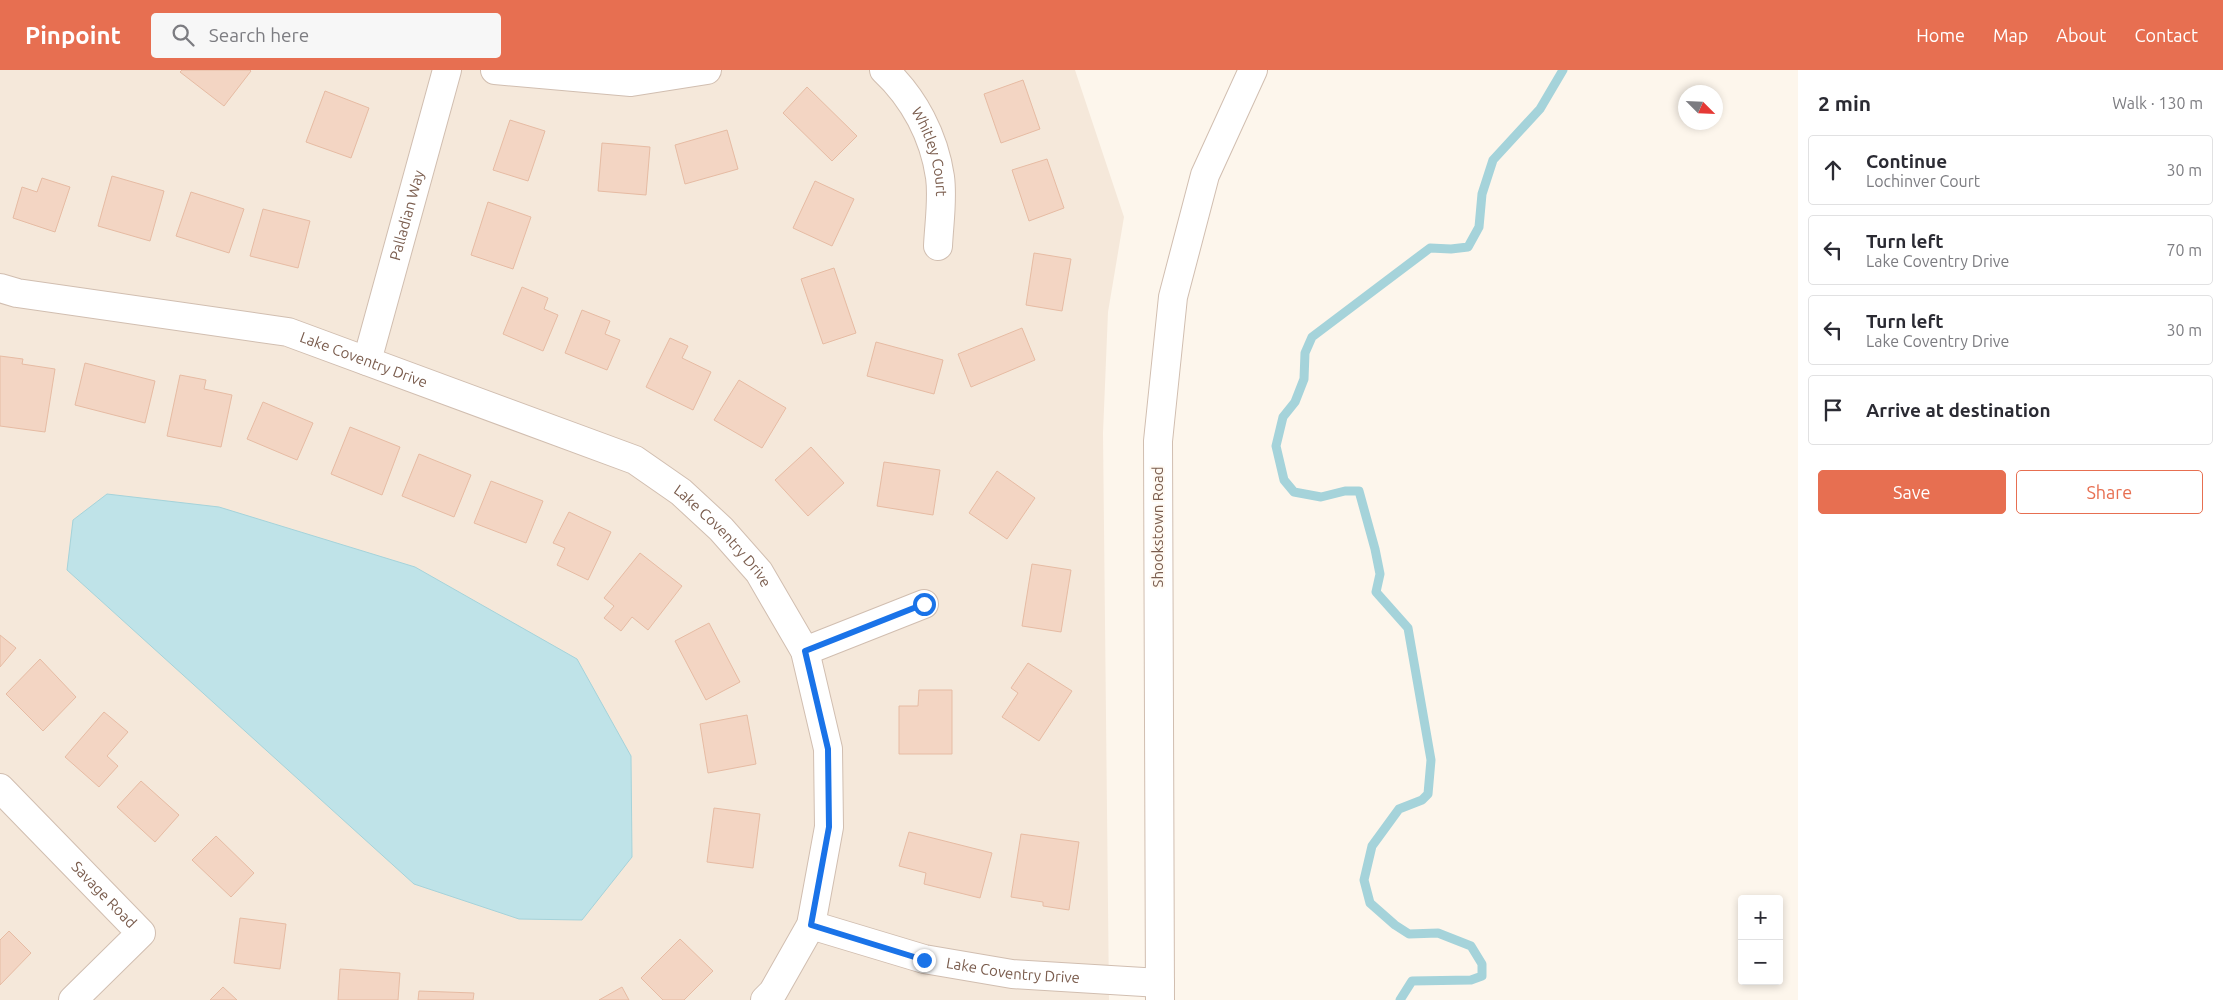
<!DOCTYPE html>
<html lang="en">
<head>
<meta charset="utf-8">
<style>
	:root { --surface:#fff; --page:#f7f7f7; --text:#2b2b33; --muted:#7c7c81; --line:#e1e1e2; --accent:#e76f51 }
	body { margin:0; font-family:Ubuntu,sans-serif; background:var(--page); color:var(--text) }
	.controls { position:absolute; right:15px; bottom:15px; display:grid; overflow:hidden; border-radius:5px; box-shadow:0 2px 8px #0003 }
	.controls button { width:45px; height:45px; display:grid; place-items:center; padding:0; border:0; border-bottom:1px solid var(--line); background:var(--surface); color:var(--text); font:25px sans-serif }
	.compass { position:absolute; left:1678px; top:15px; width:45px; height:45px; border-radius:50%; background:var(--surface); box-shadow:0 2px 8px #0003; rotate:114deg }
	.stop { position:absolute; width:15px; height:15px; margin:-11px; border:4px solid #1a73e8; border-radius:50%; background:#fff }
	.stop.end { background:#1a73e8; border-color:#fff; box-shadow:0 1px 5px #0008 }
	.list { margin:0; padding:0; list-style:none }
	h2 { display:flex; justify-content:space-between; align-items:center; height:65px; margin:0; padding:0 20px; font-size:21px }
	h2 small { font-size:16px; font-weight:400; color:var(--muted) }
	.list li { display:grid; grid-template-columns:32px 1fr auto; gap:15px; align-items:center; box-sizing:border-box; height:70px; margin:0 10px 10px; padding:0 10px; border:1px solid var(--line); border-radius:5px }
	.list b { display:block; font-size:19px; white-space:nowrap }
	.list p { margin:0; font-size:16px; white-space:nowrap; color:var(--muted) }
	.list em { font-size:16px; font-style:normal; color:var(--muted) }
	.actions { display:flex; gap:10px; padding:15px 20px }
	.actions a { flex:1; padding:11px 0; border:1px solid var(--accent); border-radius:5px; text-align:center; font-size:18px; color:var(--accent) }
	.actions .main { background:var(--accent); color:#fff }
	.icon { flex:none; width:28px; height:28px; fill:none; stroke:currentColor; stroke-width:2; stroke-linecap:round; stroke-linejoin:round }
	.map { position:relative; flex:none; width:1798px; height:930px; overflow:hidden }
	header { display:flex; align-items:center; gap:30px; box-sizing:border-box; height:70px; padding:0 25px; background:var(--accent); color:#fff }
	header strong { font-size:24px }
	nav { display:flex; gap:28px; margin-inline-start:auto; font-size:18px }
	.search { width:350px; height:45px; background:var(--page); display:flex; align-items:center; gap:12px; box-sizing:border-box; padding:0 18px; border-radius:5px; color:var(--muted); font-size:19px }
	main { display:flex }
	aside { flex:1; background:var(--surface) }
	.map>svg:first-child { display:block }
	.residential { fill:#f5e8da }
	.water { fill:#bfe3e8; stroke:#a5d3da }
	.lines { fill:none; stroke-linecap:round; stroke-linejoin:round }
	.stream { stroke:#a5d3da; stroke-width:9 }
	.building { fill:#f3d5c3; stroke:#e6bba3 }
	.minor-casing { stroke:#d1beb0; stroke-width:30 }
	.tertiary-casing { stroke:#d1beb0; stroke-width:30 }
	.minor { stroke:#fff; stroke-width:28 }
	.tertiary { stroke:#fff; stroke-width:28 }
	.route { stroke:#1a73e8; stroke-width:6 }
	.labels { text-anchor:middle; stroke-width:4; stroke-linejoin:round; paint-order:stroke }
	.street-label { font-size:15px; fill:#7a5c4d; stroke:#fffaf3 }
</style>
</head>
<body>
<header>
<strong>Pinpoint</strong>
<div class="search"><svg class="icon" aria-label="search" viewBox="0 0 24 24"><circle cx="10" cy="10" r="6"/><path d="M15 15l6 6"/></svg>Search here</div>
<nav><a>Home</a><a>Map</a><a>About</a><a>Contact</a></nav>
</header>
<main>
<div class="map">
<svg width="1798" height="930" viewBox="0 0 1798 930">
	<rect width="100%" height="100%" fill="#fdf6ec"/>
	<path class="residential" d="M 0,0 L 1075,0 L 1124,147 L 1108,242 L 1103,363 L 1109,930 L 0,930 Z"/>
	<path class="water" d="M 107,424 L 219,437 L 415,497 L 577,589 L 631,686 L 632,787 L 582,850 L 519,849 L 414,814 L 67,500 L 73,450 Z"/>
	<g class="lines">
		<path class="stream" d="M 1400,930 L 1412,911 L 1471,910 L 1482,906 L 1482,894 L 1471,876 L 1438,863 L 1409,864 L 1395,855 L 1370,833 L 1364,810 L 1372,776 L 1399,739 L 1422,730 L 1428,724 L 1431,690 L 1408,558 L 1376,522 L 1380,504 L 1375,479 L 1359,421 L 1345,421 L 1321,427 L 1294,422 L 1284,410 L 1276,376 L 1283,347 L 1295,332 L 1304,309 L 1305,283 L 1312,267 L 1430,178 L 1451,179 L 1468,177 L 1479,157 L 1482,124 L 1493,90 L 1540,39 L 1563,0"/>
	</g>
	<g class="building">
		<path d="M 182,0 L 250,0 L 251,1 L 224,36 L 180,2 Z"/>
		<path d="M 1023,10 L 1040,59 L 1001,73 L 984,24 Z"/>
		<path d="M 807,17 L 857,66 L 832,91 L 783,43 Z"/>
		<path d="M 325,21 L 369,38 L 351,88 L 306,72 Z"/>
		<path d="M 510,50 L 545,61 L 528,111 L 493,100 Z"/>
		<path d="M 727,60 L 738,99 L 685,114 L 675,75 Z"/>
		<path d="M 602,73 L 650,77 L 646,125 L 598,121 Z"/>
		<path d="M 1047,89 L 1064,138 L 1029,151 L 1012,100 Z"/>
		<path d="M 112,106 L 164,121 L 150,171 L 98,156 Z"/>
		<path d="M 42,108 L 70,117 L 55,162 L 13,148 L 22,117 L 37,122 Z"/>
		<path d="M 815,111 L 854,129 L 832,176 L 793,158 Z"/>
		<path d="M 191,122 L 244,139 L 229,183 L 176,166 Z"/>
		<path d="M 488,132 L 531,147 L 513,199 L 471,185 Z"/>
		<path d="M 263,139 L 310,151 L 298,198 L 250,186 Z"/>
		<path d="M 1034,183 L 1071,189 L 1062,241 L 1026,235 Z"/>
		<path d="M 834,198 L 856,263 L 823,274 L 801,209 Z"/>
		<path d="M 522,217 L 548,228 L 544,239 L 558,245 L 543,281 L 503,264 Z"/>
		<path d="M 582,240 L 610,251 L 605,264 L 620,270 L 607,300 L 565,283 Z"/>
		<path d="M 1022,258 L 1035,290 L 971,317 L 958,284 Z"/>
		<path d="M 670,268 L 688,276 L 682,288 L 711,302 L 693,340 L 646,317 Z"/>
		<path d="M 876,272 L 943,290 L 934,324 L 867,306 Z"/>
		<path d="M 0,286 L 23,289 L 22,294 L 55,299 L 45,362 L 0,356 Z"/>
		<path d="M 85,293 L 155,311 L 145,353 L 75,335 Z"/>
		<path d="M 180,305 L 206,310 L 204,319 L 232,325 L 221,377 L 167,366 Z"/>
		<path d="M 739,310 L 786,338 L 762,378 L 714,350 Z"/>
		<path d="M 263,332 L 313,353 L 297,390 L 247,369 Z"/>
		<path d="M 350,357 L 400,377 L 382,425 L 331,404 Z"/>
		<path d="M 811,377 L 844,413 L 808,446 L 775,410 Z"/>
		<path d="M 419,384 L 471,405 L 454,447 L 402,426 Z"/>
		<path d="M 884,392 L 940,400 L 933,445 L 877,436 Z"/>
		<path d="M 997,401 L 1035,428 L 1007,469 L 969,443 Z"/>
		<path d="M 491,411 L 543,431 L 526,473 L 474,453 Z"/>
		<path d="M 569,442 L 611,462 L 588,510 L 557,495 L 565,478 L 553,473 Z"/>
		<path d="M 640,483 L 682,516 L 648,560 L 632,547 L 621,561 L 604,548 L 614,536 L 604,528 Z"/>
		<path d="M 1032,494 L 1071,500 L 1061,562 L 1022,556 Z"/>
		<path d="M 709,553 L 740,612 L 706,630 L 675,571 Z"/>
		<path d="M 0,565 L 16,578 L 0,597 Z"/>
		<path d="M 40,589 L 76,627 L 43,661 L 6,624 Z"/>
		<path d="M 1028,593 L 1072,621 L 1039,671 L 1002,647 L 1018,623 L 1011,618 Z"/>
		<path d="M 919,620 L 952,620 L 952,684 L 899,684 L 899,636 L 918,636 Z"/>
		<path d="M 104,642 L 128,662 L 107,686 L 118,696 L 99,717 L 65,687 Z"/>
		<path d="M 747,645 L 756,694 L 708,703 L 700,654 Z"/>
		<path d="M 141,711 L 179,745 L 155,772 L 117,737 Z"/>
		<path d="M 714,738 L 760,744 L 753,798 L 707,792 Z"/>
		<path d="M 909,762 L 992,783 L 980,828 L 924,814 L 926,803 L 899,796 Z"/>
		<path d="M 1021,764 L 1079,772 L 1069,840 L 1043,836 L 1043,832 L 1011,827 Z"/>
		<path d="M 216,766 L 254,803 L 231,827 L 192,790 Z"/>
		<path d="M 240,848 L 286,854 L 280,899 L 234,893 Z"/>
		<path d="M 9,861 L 31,883 L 0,915 L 0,870 Z"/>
		<path d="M 680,869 L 713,901 L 684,930 L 663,930 L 641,908 Z"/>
		<path d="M 340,899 L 400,903 L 398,930 L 338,930 Z"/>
		<path d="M 223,917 L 237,930 L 210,930 Z"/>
		<path d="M 622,917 L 629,930 L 599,930 Z"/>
		<path d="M 419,921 L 474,923 L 473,930 L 418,930 Z"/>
	</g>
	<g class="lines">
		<defs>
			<g id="minor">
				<path d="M 495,0 L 631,12 L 707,0"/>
				<path id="s1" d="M 884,0 C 914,28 934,66 940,107 C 943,129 939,154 938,176"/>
				<path id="s2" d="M 0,218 L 17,223 L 288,262 L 635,390 L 681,422 L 721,459 L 759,502 L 805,581 L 828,679 L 829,757 L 811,855 L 773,922 L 765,930"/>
				<path id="s3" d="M 367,291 L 447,0"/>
				<path d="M 805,581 L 924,534"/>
				<path id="s4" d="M 0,718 L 141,863 L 73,930"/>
				<path id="s5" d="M 811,855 L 924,889 L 1012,904 L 1160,913"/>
			</g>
			<path id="tertiary" d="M 1160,930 L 1158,371 L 1173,227 L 1205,105 L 1253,0"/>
		</defs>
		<use href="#minor" class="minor-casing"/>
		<use href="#tertiary" class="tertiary-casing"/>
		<use href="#minor" class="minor"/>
		<use href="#tertiary" class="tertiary"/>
	</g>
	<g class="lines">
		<path class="route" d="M 924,890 L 811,855 L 829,757 L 828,679 L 805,581 L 924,534"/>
	</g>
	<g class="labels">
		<g class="street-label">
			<text dy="5" stroke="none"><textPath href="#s1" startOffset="96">Whitley Court</textPath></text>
			<text dy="5" stroke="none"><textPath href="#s3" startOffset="151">Palladian Way</textPath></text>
			<text dy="5" stroke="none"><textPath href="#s2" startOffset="372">Lake Coventry Drive</textPath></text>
			<text transform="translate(1158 457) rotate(-90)" y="5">Shookstown Road</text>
			<text dy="5" stroke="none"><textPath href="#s2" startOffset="778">Lake Coventry Drive</textPath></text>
			<text dy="5" stroke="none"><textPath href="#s4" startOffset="149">Savage Road</textPath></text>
			<text dy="5" stroke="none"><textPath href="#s5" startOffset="208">Lake Coventry Drive</textPath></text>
		</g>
	</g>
</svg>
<div class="controls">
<button>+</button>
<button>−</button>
</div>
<svg class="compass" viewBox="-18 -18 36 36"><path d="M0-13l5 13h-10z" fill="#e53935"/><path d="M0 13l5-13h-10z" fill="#7c7c81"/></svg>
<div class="stop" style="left:924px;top:534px"></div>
<div class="stop end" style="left:924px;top:890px"></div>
</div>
<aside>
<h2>2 min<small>Walk · 130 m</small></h2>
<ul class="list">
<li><svg class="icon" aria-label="ahead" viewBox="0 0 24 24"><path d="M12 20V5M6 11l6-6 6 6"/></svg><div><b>Continue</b><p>Lochinver Court</p></div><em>30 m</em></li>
<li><svg class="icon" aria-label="left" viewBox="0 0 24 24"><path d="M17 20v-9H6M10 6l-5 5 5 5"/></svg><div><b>Turn left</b><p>Lake Coventry Drive</p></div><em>70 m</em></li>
<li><svg class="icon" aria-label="left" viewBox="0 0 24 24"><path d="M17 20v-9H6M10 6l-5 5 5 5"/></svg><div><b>Turn left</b><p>Lake Coventry Drive</p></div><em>30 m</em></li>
<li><svg class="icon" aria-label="arrive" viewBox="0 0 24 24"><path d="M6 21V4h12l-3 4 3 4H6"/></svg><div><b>Arrive at destination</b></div></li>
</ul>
<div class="actions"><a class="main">Save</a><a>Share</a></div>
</aside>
</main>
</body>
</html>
